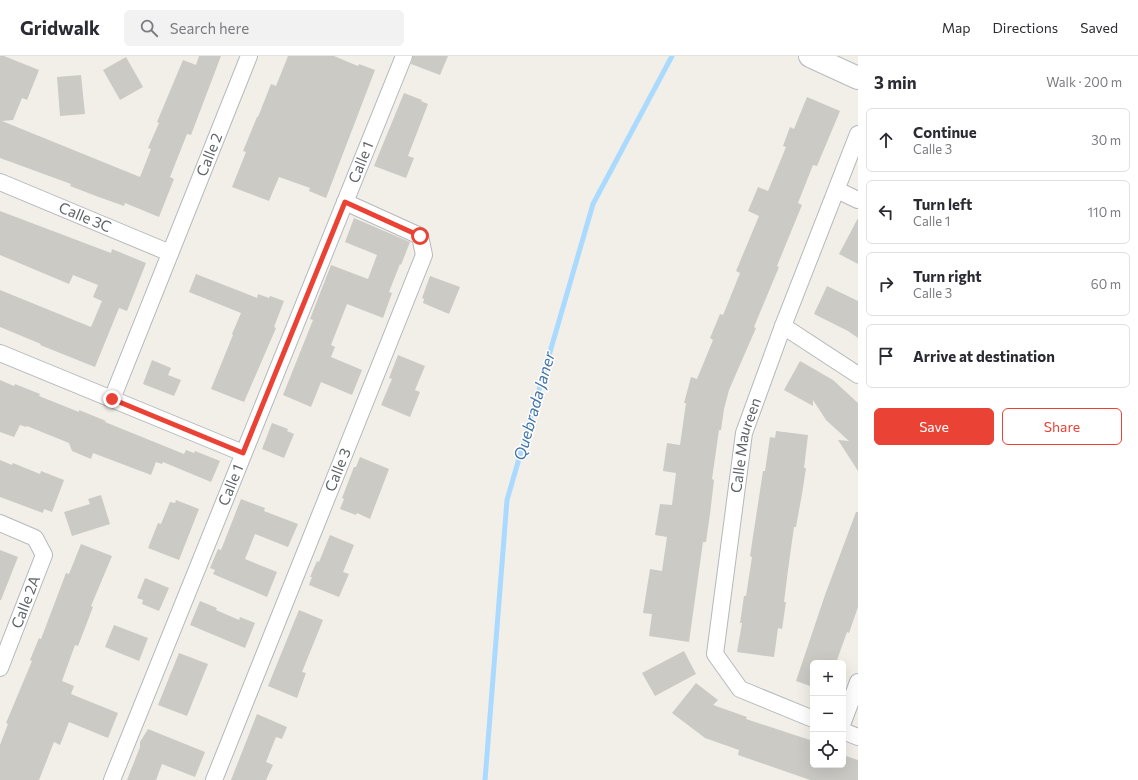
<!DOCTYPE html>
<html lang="en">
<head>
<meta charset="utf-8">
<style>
	:root { --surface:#fff; --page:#f2f2f3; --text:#2b2b33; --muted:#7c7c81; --line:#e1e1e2; --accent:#ea4335 }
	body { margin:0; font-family:Commissioner,sans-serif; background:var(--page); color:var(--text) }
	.controls { position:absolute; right:12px; bottom:12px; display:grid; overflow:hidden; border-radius:6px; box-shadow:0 4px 16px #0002 }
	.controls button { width:36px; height:36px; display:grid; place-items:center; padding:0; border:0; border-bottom:1px solid var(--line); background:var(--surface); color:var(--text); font:20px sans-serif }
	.stop { position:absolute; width:12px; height:12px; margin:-9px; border:3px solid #ea4335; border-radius:50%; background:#fff }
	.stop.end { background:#ea4335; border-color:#fff; box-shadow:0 1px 4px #0008 }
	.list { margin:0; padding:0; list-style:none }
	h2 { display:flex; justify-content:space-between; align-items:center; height:52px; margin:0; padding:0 16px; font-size:17px }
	h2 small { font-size:13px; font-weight:400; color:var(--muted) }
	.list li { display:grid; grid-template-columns:26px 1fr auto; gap:12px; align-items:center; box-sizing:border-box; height:64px; margin:0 8px 8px; padding:0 8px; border:1px solid var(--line); border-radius:6px }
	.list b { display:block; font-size:15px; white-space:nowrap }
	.list p { margin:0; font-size:13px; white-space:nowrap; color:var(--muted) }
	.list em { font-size:13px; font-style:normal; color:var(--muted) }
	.actions { display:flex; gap:8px; padding:12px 16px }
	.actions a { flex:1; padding:9px 0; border:1px solid var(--accent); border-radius:6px; text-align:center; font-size:14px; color:var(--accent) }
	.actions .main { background:var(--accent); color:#fff }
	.icon { flex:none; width:22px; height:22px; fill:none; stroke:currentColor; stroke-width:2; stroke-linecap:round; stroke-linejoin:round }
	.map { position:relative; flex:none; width:858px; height:724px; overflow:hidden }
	header { display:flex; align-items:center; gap:24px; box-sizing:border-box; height:56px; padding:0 20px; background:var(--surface); border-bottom:1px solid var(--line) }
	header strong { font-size:19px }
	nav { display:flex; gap:22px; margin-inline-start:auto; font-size:14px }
	.search { width:280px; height:36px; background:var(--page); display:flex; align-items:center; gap:10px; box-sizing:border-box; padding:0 14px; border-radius:6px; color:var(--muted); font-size:15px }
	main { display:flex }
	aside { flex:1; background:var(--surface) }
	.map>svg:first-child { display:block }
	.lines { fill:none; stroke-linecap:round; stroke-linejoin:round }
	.stream { stroke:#aadaff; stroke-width:5 }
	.building { fill:#cccac5 }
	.street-casing { stroke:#b5b8bc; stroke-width:18 }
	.secondary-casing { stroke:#b6babf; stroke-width:24 }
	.street { stroke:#fff; stroke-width:16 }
	.secondary { stroke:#fff; stroke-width:22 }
	.route { stroke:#ea4335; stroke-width:5 }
	.labels { text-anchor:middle; stroke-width:3; stroke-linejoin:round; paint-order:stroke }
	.street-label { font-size:15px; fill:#5f6368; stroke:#fff }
	.water-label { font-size:16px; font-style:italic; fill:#4174aa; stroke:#fff }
</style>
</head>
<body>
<header>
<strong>Gridwalk</strong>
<div class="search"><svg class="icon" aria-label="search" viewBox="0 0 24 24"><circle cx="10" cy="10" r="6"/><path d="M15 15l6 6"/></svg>Search here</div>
<nav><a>Map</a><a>Directions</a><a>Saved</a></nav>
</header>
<main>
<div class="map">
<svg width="858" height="724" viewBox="0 0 858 724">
	<rect width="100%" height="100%" fill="#f1efe8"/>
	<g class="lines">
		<path class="stream" d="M 485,724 L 507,444 L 593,148 L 672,0"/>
	</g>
	<g class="building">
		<path d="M 0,0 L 4,0 L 39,14 L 27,44 L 22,42 L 13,64 L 2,65 L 140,121 L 151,93 L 148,92 L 159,67 L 157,66 L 183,4 L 196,9 L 199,0 L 221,0 L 191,79 L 187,78 L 170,121 L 174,123 L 159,161 L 125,147 L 124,150 L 96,140 L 70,130 L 71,128 L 0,102 Z"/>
		<path d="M 288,0 L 334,0 L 358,10 L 359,8 L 375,14 L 326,142 L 309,135 L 310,132 L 279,121 L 269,145 L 232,131 L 246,96 L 243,95 L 257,61 L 258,61 L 271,28 L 276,30 Z"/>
		<path d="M 413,0 L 448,0 L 440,19 L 411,8 Z"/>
		<path d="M 126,1 L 143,31 L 120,44 L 103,14 Z"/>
		<path d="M 81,19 L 85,58 L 60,60 L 57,21 Z"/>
		<path d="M 404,37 L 422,44 L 421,45 L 428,48 L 408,100 L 414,102 L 406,122 L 374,110 Z"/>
		<path d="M 807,41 L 840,55 L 817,110 L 813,109 L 798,147 L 802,149 L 777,210 L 779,211 L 754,271 L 756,272 L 729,334 L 724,353 L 721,374 L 719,374 L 712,423 L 714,424 L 710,458 L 706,486 L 703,486 L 689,586 L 649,580 L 652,558 L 643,557 L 650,513 L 662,515 L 667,481 L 655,479 L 660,448 L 672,449 L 676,417 L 663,415 L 667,387 L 680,389 L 686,347 L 684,347 L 691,321 L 697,323 L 713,284 L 710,282 L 720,258 L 723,259 L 740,217 L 736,215 L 759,160 L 748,155 L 758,131 L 768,135 L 786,91 L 783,90 L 790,71 L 794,73 Z"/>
		<path d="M 0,155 L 111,197 L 112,193 L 146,207 L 127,255 L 119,252 L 95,311 L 40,289 L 41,288 L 0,271 L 0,234 L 91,271 L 102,245 L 93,241 L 98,229 L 73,219 L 69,228 L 0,199 Z"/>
		<path d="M 354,162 L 410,186 L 401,209 L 400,208 L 389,236 L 392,237 L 383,262 L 347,248 L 331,289 L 335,291 L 331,301 L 362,314 L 352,339 L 321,326 L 311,351 L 283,339 L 313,264 L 310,263 L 331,209 L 368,223 L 377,199 L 345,186 Z"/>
		<path d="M 858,162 L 858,208 L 839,198 Z"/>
		<path d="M 196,218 L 257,242 L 258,238 L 269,242 L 270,240 L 284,245 L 274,271 L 276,272 L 244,346 L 211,333 L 233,279 L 232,278 L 241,257 L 189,236 Z"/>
		<path d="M 430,220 L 460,231 L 449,258 L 423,247 L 424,243 L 422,242 Z"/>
		<path d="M 827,230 L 858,245 L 858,282 L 848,275 L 814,258 Z"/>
		<path d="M 398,299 L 425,310 L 415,334 L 420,336 L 410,361 L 381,349 L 392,323 L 389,322 Z"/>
		<path d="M 152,304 L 171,312 L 168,319 L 181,324 L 174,340 L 143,328 Z"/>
		<path d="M 800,305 L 833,324 L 858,347 L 858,415 L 838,384 L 849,385 L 826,364 L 813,344 L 813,350 L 784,334 Z"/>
		<path d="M 0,324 L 14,330 L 15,328 L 40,338 L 39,340 L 79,356 L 79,354 L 106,365 L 105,366 L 184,398 L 186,394 L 194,397 L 195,395 L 220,405 L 211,426 L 163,406 L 162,408 L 156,406 L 151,419 L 93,397 L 91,403 L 72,395 L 69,387 L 27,370 L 26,371 L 20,369 L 14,381 L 0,376 Z"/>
		<path d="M 272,367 L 288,373 L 287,375 L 294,378 L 284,402 L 262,393 Z"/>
		<path d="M 776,375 L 808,379 L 804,412 L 806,412 L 802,438 L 796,471 L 794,471 L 788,514 L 784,546 L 786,546 L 782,573 L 778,572 L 774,601 L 737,596 L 742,567 L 740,567 L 744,540 L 746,540 L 752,501 L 750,500 L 763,415 L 765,415 L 770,381 L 775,382 Z"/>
		<path d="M 360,401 L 389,413 L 370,463 L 357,457 L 356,459 L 340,453 L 344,443 L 342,442 L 354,411 L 356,411 Z"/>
		<path d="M 0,404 L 12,409 L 13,407 L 40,418 L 41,415 L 64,424 L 52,456 L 44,453 L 43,457 L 0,441 Z"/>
		<path d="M 101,439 L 110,468 L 72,480 L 64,456 L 90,448 L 88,443 Z"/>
		<path d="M 241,443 L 265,452 L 264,455 L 298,468 L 288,491 L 255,478 L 245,503 L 277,516 L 267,541 L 213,518 L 215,514 L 210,512 L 218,493 L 221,494 Z"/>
		<path d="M 176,444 L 199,453 L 179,504 L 148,492 L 158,467 L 161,468 L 170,446 L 175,447 Z"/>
		<path d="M 856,456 L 858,456 L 858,551 L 849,577 L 847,576 L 836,607 L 813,607 L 813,631 L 796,625 L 825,539 Z"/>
		<path d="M 330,479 L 354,489 L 343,516 L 349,518 L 339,541 L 309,529 L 312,521 L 310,521 L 317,505 L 319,506 Z"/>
		<path d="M 81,488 L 112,500 L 91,550 L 93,551 L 78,590 L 75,589 L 62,625 L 74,630 L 71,638 L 118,657 L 108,682 L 69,666 L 60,689 L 54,686 L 39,724 L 0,724 L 0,689 L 8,668 L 6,667 L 32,605 L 30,604 L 39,582 L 41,583 L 66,517 L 69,518 Z"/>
		<path d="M 0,494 L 18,501 L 1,544 L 0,544 Z"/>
		<path d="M 145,522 L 169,532 L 159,555 L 142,548 L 143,544 L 137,542 Z"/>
		<path d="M 200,545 L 217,552 L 216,554 L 239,564 L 240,561 L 255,567 L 245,592 L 190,569 Z"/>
		<path d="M 299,554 L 323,564 L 302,616 L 306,617 L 297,642 L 268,630 Z"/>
		<path d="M 114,569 L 148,582 L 139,605 L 105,591 Z"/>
		<path d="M 684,595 L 696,618 L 655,640 L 642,617 Z"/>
		<path d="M 179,597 L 208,608 L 187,660 L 158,649 Z"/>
		<path d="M 696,627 L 718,644 L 713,649 L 747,661 L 746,663 L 813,685 L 813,709 L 843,709 L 843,699 L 858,704 L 858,724 L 810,724 L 738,699 L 739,694 L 705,682 L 672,657 Z"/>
		<path d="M 257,658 L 287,671 L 282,683 L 276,681 L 266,706 L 273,709 L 266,724 L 231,724 Z"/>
		<path d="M 148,673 L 205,696 L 195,721 L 162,708 L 156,724 L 127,724 L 140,691 L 140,686 Z"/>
	</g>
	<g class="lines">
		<defs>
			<g id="street">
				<path id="s1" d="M 0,126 L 170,197"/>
				<path d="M 837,134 L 858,144"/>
				<path d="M 783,270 L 858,319"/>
				<path d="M 0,297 L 243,397"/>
				<path id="s2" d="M 112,343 L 249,0"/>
				<path d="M 0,467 L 35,482 L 44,499 L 0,612"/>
				<path id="s3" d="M 813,663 L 740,633 L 715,598 L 744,377 L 783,270 L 858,78"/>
				<path d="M 843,666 L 858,626"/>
				<path d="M 843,675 L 858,681"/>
				<path id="s4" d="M 112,724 L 404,0"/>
				<path id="s5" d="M 214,724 L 424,199 L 420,180 L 345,146"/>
			</g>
			<path id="secondary" d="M 810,0 L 858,22"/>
		</defs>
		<use href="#street" class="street-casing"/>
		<use href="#secondary" class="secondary-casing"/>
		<use href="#street" class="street"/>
		<use href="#secondary" class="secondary"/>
	</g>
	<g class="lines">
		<path class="route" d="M 112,343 L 243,397 L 345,146 L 420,180"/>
	</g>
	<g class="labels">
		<g class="street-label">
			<text dy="5" stroke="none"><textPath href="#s2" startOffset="263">Calle 2</textPath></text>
			<text dy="5" stroke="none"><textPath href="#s4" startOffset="666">Calle 1</textPath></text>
			<text dy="5" stroke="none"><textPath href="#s1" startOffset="92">Calle 3C</textPath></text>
			<text dy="5" stroke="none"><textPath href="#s3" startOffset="333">Calle Maureen</textPath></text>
			<text dy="5" stroke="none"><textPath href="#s5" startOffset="334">Calle 3</textPath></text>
			<text dy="5" stroke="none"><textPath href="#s4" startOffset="318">Calle 1</textPath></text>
			<text transform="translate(26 546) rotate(-69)" y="5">Calle 2A</text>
		</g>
		<g class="water-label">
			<text transform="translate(534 350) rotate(-74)" y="6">Quebrada Janer</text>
		</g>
	</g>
</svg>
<div class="controls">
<button>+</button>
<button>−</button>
<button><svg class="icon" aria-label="locate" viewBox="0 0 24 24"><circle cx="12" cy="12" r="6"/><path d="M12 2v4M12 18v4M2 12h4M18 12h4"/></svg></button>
</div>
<div class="stop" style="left:420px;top:180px"></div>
<div class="stop end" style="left:112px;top:343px"></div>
</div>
<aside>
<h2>3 min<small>Walk · 200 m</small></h2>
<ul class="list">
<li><svg class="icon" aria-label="ahead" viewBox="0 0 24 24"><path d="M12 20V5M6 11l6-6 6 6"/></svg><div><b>Continue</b><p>Calle 3</p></div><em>30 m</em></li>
<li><svg class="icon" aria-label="left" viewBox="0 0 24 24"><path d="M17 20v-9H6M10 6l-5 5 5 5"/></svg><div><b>Turn left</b><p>Calle 1</p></div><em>110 m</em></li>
<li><svg class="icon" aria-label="right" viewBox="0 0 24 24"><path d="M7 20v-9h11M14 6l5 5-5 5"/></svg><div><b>Turn right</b><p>Calle 3</p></div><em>60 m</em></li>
<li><svg class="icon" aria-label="arrive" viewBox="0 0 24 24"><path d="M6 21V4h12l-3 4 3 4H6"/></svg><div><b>Arrive at destination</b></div></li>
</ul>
<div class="actions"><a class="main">Save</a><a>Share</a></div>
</aside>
</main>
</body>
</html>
